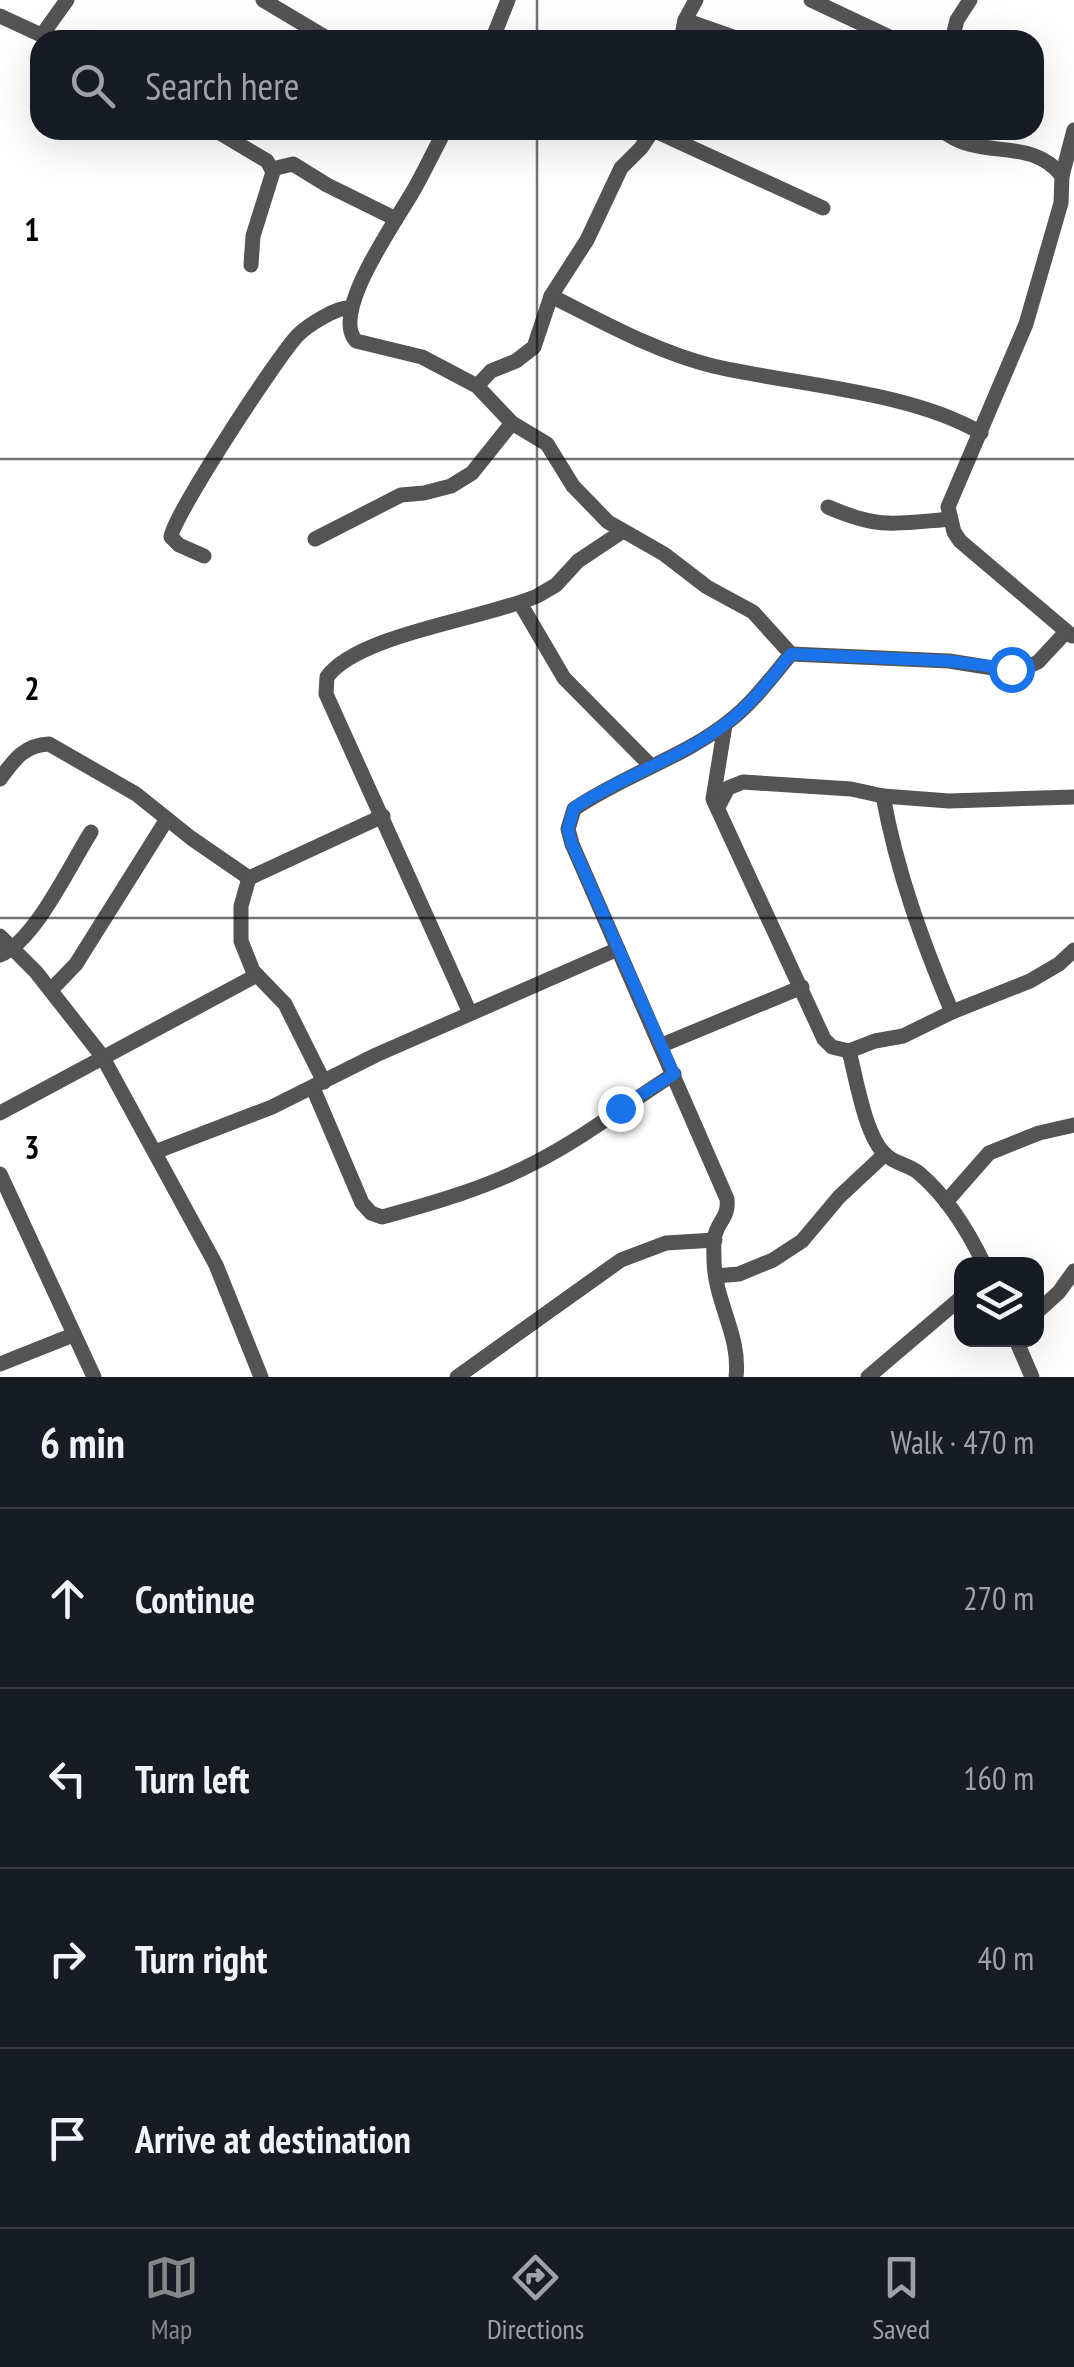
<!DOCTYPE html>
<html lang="en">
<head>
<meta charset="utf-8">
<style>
	:root { --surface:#171b24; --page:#20242c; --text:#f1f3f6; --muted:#9ea1a6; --line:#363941; --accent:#858687 }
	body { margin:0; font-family:"PT Sans Narrow",sans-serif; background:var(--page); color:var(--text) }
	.controls { position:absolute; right:30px; bottom:30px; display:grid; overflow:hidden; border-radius:20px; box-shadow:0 10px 40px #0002 }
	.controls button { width:90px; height:90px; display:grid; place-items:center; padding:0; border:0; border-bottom:2px solid var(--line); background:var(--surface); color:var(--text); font:50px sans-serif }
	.stop { position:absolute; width:30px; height:30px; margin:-22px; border:8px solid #1a73e8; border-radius:50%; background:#fff }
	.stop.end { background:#1a73e8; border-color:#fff; box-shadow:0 2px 10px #0008 }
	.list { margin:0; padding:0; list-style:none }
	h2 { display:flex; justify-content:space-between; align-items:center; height:130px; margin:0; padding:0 40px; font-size:42px }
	h2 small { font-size:32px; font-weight:400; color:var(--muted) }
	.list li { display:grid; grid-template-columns:65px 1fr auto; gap:30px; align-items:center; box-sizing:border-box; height:180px; padding:0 40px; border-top:2px solid var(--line) }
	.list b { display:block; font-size:38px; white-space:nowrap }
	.list em { font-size:32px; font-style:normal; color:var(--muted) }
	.icon { flex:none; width:55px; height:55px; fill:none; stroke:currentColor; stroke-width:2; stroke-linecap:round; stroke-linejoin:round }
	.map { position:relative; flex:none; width:1074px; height:1377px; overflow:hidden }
	.search { position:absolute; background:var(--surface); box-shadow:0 10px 40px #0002; left:30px; right:30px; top:30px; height:110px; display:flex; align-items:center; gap:25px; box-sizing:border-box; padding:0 35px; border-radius:30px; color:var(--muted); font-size:38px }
	.sheet { height:850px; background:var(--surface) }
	nav { display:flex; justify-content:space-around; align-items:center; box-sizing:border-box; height:140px; border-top:2px solid var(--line); background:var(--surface); font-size:28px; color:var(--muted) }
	nav a { display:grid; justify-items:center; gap:5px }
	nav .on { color:var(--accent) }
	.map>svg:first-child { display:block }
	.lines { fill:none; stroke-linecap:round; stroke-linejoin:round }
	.minor { stroke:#545454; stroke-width:15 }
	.route { stroke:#1a73e8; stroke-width:12 }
	.grid { fill:none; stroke:#000; stroke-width:2.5; stroke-opacity:0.55 }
	.grid-label { font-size:32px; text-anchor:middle; font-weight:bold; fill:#000; stroke:#fff; stroke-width:9; stroke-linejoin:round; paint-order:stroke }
</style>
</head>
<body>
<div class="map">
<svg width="1074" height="1377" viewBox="0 0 1074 1377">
	<rect width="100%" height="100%" fill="#fff"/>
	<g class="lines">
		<g class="minor">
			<path d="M 263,0 L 330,40"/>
			<path d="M 811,0 L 896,40"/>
			<path d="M 0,16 L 52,40"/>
			<path d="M 685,20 L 742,40"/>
			<path d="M 42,35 L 67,0"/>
			<path d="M 492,40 L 508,0"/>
			<path d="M 681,40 L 685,20 L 696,0"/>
			<path d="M 952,40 L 957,20 L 970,0"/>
			<path d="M 215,130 L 267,161 L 273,172 L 253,236 L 251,265"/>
			<path d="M 445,130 C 435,149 426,168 416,186 C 400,216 329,312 356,341 L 422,357 L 477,386 L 512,423 L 547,444 L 573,486 L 608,522 L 664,554 L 707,587 L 753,612 L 791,654"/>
			<path d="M 653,130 L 823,208"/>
			<path d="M 942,130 C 979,162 1031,135 1062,176 L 1061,203 L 1026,324 L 948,507 L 954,532 L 960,541 L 1072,636"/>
			<path d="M 272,169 L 293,164 L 327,185 L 396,219"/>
			<path d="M 1062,176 L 1074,130"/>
			<path d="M 551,296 C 603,322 656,352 713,366 C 795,385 910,391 981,433"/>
			<path d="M 477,386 L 491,371 L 516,361 L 534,347 L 551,296 L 587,240 L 621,168 L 641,148 L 653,130"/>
			<path d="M 828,507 C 879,529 895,524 950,519"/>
			<path d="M 315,539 L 401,495 L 424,493 L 451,486 L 472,473 L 512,423"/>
			<path d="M 204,556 L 179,545 L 171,537 C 173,516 279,354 298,335 C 308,325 338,306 351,308"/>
			<path d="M 520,603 L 564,678 L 650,765"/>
			<path d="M 725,725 L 713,799 L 824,1039 L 832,1047 L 849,1051 L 875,1041 L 903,1036 L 952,1012 L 1030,981 L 1059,964 L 1074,950"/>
			<path d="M 0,779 C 14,760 24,745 49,744 L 136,794 L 191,838 L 249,878"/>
			<path d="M 883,796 C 897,872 922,941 952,1012"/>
			<path d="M 718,807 L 728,788 L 743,782 L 851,789 L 883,796 L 949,801 L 1074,797"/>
			<path d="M 249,878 L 241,906 L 241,941 L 253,971 L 285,1004 L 324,1082"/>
			<path d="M 249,878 L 383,816"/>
			<path d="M 0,936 L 36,972 L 102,1056 L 216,1265 L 261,1377"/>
			<path d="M 0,955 C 35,941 70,865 91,832"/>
			<path d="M 51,990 L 76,964 L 167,819"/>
			<path d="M 470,1013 L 326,694 L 327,677 C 358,634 485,619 537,596 L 556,585 L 578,561 L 623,531"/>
			<path d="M 662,1045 L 802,987"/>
			<path d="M 849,1051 C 856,1077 865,1137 886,1155 C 895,1164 911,1165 920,1174 C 947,1197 969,1233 984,1264"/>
			<path d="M 313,1088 L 362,1203 L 371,1213 L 382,1217 C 434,1203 489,1187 536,1162 C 585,1137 628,1103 674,1074"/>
			<path d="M 0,1113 L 257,975"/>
			<path d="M 155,1152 L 272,1107 L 376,1055 L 618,949"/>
			<path d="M 0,1174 L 94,1377"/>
			<path d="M 946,1202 L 989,1153 L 1039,1133 L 1074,1125"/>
			<path d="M 716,1276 L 739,1274 L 773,1260 L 802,1241 L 839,1197 L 885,1154"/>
			<path d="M 1036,1313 L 1059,1292 L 1074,1271"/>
			<path d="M 1016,1340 L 1032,1377"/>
			<path d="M 0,1364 L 73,1335"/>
			<path d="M 457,1377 L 621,1260 L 666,1243 L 715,1240"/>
			<path d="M 736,1377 C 741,1335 714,1301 714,1259 C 714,1253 713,1242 715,1235 C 719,1220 729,1217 727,1199 L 572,844 L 568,829 L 574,809 C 622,776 684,757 728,722 C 753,703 771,678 791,654 L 949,661 L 993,668 L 1025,668 L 1038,662 L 1065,633"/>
			<path d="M 868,1377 L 962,1297"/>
		</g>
	</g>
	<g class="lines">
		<path class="route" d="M 620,1108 L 674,1074 L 572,844 L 568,829 L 574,808 C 622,776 684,757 728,722 C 753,703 771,678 791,654 L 949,661 L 1011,669"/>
	</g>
	<path class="grid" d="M 537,0 L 537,40M 537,130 L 537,1377M 0,459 L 1074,459M 0,918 L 1074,918"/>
	<g class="grid-label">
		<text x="32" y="241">1</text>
		<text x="32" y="700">2</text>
		<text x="32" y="1159">3</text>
	</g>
</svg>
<div class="controls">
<button><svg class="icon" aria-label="layers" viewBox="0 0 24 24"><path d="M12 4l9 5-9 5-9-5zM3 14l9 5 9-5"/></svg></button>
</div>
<div class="stop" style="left:1011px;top:669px"></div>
<div class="stop end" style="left:620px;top:1108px"></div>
<div class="search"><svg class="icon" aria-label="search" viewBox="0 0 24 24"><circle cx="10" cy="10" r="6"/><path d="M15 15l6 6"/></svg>Search here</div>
</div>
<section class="sheet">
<h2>6 min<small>Walk · 470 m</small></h2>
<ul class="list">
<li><svg class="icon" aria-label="ahead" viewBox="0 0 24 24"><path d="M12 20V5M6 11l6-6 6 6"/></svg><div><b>Continue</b></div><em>270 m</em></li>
<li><svg class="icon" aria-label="left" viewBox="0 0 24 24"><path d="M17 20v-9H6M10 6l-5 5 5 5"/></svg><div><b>Turn left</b></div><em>160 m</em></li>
<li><svg class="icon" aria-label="right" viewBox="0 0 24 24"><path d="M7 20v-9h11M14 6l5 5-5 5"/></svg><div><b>Turn right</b></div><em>40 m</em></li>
<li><svg class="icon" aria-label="arrive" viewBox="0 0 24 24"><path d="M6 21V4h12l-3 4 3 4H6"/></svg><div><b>Arrive at destination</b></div></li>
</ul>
</section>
<nav>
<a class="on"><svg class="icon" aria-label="map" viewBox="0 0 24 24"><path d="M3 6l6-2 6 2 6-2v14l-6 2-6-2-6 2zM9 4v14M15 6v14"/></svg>Map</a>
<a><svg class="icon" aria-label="directions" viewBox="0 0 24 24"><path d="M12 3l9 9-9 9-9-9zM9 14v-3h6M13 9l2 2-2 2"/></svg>Directions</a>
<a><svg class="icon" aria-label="saved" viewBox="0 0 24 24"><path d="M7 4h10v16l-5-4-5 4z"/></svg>Saved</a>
</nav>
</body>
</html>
